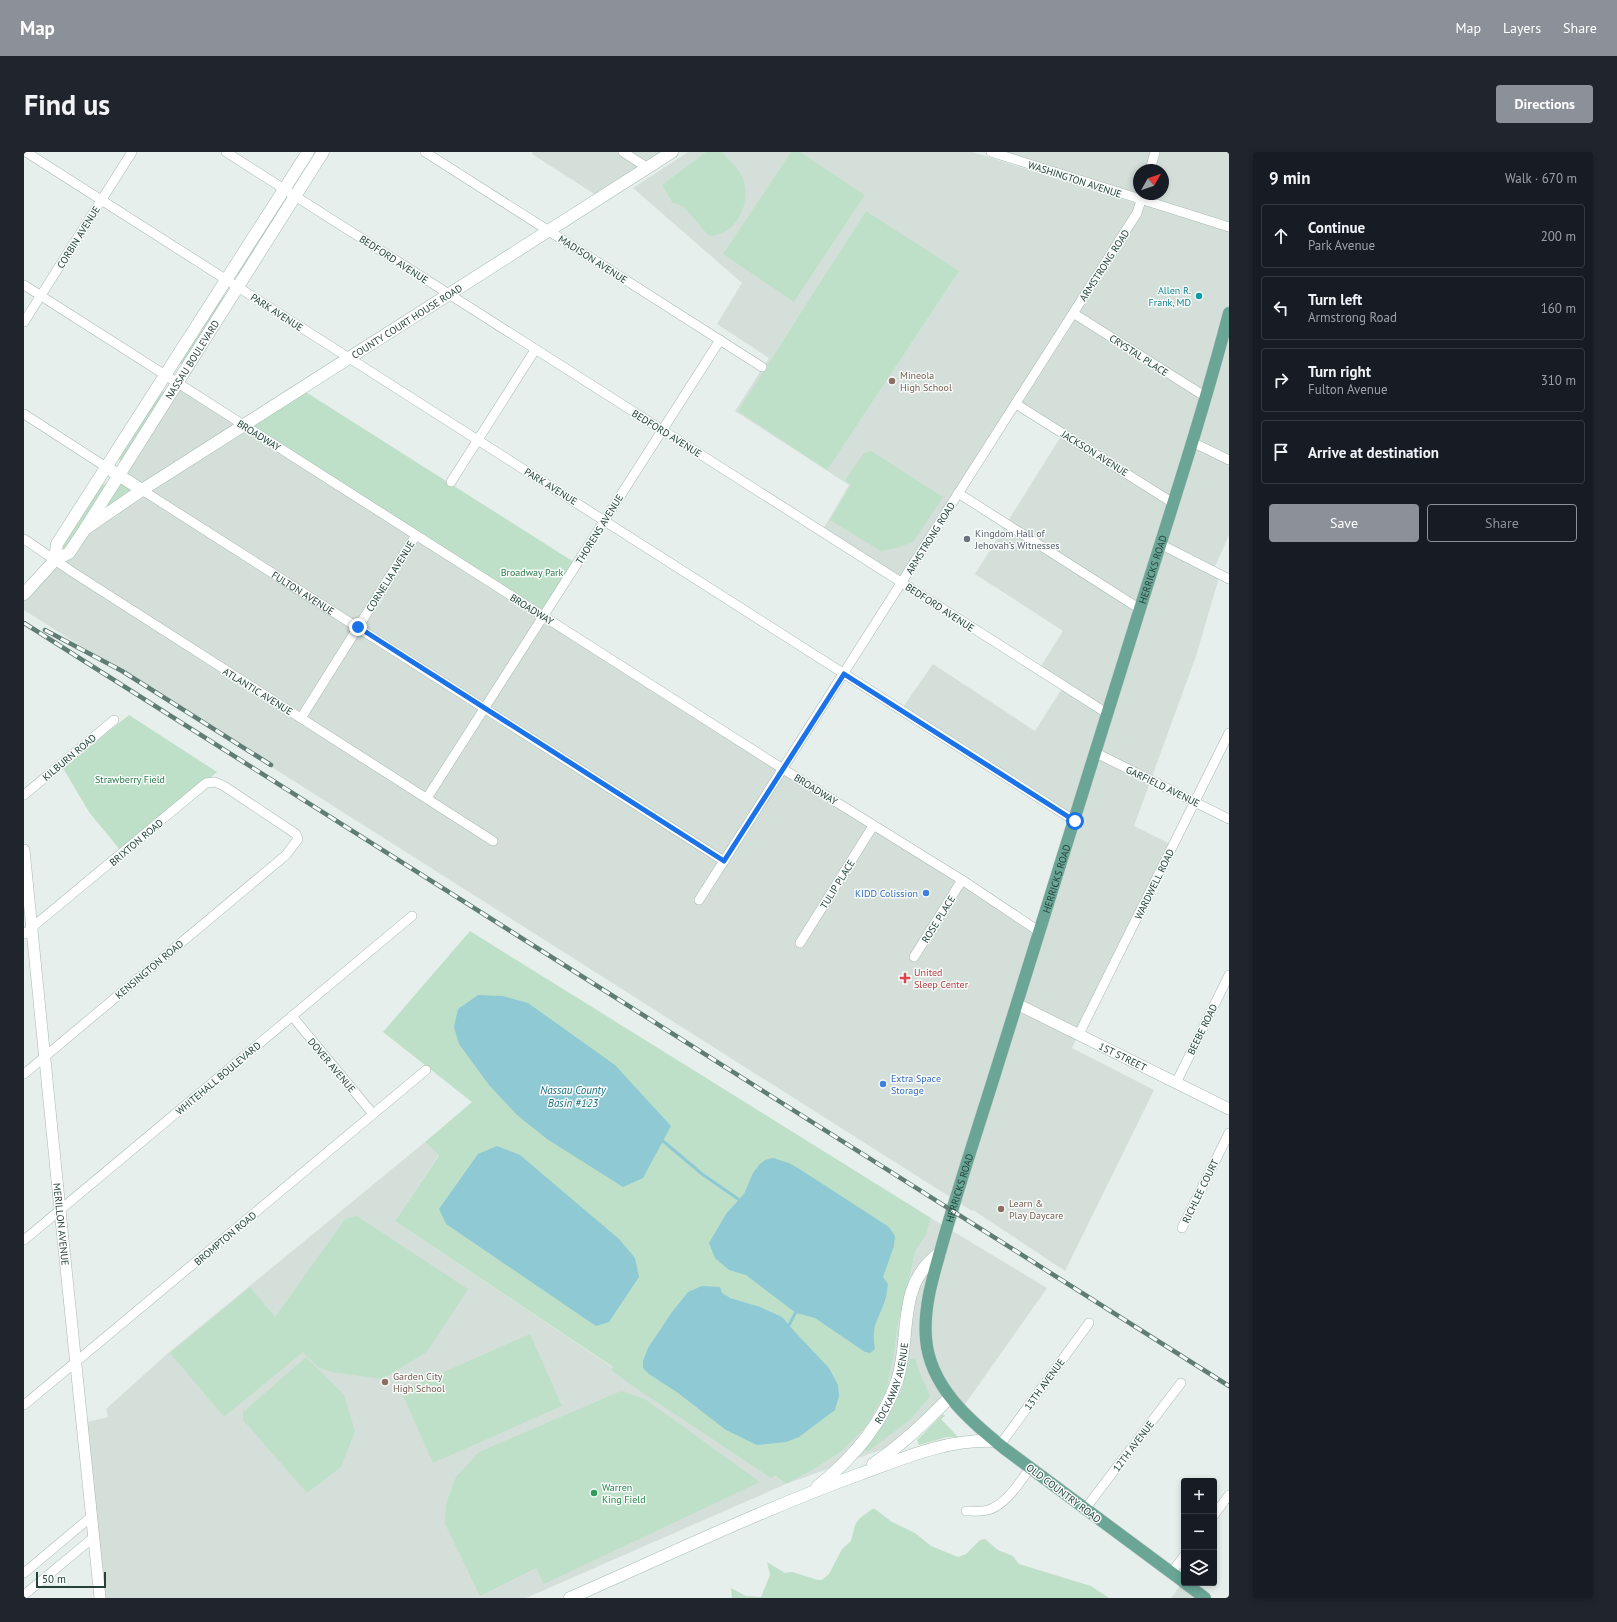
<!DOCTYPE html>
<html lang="en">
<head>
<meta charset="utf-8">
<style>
	:root { --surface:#171b24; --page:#20242c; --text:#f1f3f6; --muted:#9ea1a6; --line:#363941; --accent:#8c9099 }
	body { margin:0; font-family:"PT Sans",sans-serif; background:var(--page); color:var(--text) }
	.controls { position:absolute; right:12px; bottom:12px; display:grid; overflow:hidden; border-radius:4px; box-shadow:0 2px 6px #0003 }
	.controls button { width:36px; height:36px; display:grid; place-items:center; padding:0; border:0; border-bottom:1px solid var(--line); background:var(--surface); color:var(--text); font:20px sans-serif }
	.compass { position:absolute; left:1109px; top:12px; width:36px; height:36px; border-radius:50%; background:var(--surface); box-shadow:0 2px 6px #0003; rotate:50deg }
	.scale { position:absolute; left:12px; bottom:10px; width:70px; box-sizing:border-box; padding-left:4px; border:2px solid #24423a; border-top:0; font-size:11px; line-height:14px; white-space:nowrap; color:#24423a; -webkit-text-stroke:3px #f7fbf9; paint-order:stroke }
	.stop { position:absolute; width:12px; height:12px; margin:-9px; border:3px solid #1a73e8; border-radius:50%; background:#fff }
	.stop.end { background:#1a73e8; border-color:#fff; box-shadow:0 1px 4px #0008 }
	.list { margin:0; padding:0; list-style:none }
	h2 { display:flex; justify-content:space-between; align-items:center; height:52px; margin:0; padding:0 16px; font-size:17px }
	h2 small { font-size:13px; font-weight:400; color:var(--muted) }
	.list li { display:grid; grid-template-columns:26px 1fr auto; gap:12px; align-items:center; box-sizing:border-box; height:64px; margin:0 8px 8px; padding:0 8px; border:1px solid var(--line); border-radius:4px }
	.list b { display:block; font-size:15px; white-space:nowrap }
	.list p { margin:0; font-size:13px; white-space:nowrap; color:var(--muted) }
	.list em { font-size:13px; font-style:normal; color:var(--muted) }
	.actions { display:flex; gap:8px; padding:12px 16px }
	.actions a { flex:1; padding:9px 0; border:1px solid var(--accent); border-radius:4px; text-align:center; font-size:14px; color:var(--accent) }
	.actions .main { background:var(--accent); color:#fff }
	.icon { flex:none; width:22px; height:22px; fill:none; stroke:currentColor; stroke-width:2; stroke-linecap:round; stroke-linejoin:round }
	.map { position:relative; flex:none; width:1205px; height:1446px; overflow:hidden; border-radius:4px }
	header { display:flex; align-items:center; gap:24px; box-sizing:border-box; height:56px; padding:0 20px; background:var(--accent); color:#fff }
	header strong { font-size:19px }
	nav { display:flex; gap:22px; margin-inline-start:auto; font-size:14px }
	.intro { display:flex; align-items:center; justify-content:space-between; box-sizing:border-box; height:96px; padding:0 24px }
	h1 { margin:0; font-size:28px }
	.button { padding:10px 18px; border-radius:4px; background:var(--accent); color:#fff; font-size:14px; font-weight:700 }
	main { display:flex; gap:24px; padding:0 24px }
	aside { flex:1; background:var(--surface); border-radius:4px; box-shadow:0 2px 6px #0003 }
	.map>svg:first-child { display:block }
	.built { fill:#d4dfda; fill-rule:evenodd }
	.green { fill:#bfe0c8 }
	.water { fill:#8ec9d4 }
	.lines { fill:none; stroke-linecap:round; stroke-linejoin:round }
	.stream { stroke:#8ec9d4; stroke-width:3 }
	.minor-casing { stroke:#a8b8b2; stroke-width:10 }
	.tertiary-casing { stroke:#a8b8b2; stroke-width:12 }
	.secondary-casing { stroke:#a4bbb3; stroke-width:13 }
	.primary-casing { stroke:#c2cac8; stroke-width:13 }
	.minor { stroke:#fff; stroke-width:9 }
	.tertiary { stroke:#fff; stroke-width:11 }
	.secondary { stroke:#fff; stroke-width:12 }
	.primary { stroke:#6aa596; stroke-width:12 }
	.rail-casing { stroke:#5f7d75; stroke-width:4.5 }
	.rail { stroke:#f7fbf9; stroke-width:3; stroke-dasharray:9; stroke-linecap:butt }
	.route { stroke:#1a73e8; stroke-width:5 }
	.culture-dot { fill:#0f9aa8; stroke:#f7fbf9; stroke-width:1.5 }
	.education-dot { fill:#8d6e63; stroke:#f7fbf9; stroke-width:1.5 }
	.worship-dot { fill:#6b7280; stroke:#f7fbf9; stroke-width:1.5 }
	.shop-dot { fill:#3f7fe0; stroke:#f7fbf9; stroke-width:1.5 }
	.health-dot { fill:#e0444e; stroke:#f7fbf9; stroke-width:1.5 }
	.leisure-dot { fill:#2e9e5b; stroke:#f7fbf9; stroke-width:1.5 }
	.labels { text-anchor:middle; stroke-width:3; stroke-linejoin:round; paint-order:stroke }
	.street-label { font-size:10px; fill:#24423a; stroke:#f7fbf9 }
	.culture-label { font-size:10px; fill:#0d838f; stroke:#f7fbf9; text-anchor:end }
	.education-label { font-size:10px; fill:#785e54; stroke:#f7fbf9; text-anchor:start }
	.worship-label { font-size:10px; fill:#5b616d; stroke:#f7fbf9; text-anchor:start }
	.park-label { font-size:10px; fill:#2d7a4b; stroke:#f7fbf9 }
	.shop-label { font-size:10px; fill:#366cbe; stroke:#f7fbf9; text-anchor:end }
	.health-label { font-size:10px; fill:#be3a42; stroke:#f7fbf9; text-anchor:start }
	.leisure-label { font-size:10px; fill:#27864d; stroke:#f7fbf9; text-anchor:start }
	.water-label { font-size:11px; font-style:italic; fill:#1c6f80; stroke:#f7fbf9 }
</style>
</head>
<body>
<header>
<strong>Map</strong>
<nav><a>Map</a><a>Layers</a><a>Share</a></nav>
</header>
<div class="intro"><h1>Find us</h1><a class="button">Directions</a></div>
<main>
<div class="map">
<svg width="1205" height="1446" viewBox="0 0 1205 1446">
	<rect width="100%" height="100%" fill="#e6efeb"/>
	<g class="built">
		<path d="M 509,0 L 648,0 L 575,45 L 508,2 Z"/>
		<path d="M 664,0 L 948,0 L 1114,52 L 1117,48 L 967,0 L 1205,0 L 1205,383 L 1189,419 L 1196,422 L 1172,504 L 1110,674 L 1148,693 L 1048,896 L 1130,938 L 1041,1119 L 949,1058 L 948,1059 L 0,458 L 0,443 L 30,408 L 153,231 L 1015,780 L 1051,669 L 877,558 L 909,512 L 1011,579 L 1037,538 L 1037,532 L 1012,522 L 1039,479 L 951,422 L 1039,281 L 992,251 L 877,429 L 798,379 L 825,333 L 711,259 L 745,206 L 693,172 L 718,131 L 609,36 ZM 1115,18 L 1139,18 L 1139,42 L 1115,42 Z"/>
		<path d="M 401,990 L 415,1002 L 371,1069 L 762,1332 L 789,1318 L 818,1299 L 862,1240 L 870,1203 L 874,1172 L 892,1098 L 902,1083 L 907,1066 L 1023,1136 L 937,1258 L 925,1245 L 884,1288 L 762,1332 L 502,1446 L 77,1446 L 59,1271 L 84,1265 L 82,1257 L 143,1202 Z"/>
		<path d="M 1158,1431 L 1178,1446 L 1147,1446 Z"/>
	</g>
	<g class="green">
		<path d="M 682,0 L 698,0 C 703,6 710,12 715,19 C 728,37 721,69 700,80 C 696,82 690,83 685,84 L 660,55 L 648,50 L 638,33 Z"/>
		<path d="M 767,0 L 776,0 L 841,43 L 770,150 L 699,102 Z"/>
		<path d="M 261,52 L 215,123 L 212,120 L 252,57 Z"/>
		<path d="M 842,59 L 935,119 L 803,318 L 714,259 Z"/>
		<path d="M 203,142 L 158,213 L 155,210 L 194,147 Z"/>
		<path d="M 277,237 L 553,412 L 519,464 L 220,273 Z"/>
		<path d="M 143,238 L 97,309 L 94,306 L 134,242 Z"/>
		<path d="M 847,299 L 919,345 L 889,390 L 872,396 L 857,399 L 806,368 L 827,333 L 821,328 L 840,301 Z"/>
		<path d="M 96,326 L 115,338 L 67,371 Z"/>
		<path d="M 84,330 L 41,400 L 36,396 L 75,335 Z"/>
		<path d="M 105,563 L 193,620 L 97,699 L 65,660 L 39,616 Z"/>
		<path d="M 446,779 L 907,1066 L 902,1083 L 892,1098 L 874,1172 L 870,1203 L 862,1240 L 843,1273 L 818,1299 L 789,1318 L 762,1332 L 751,1324 L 747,1326 L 610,1235 L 587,1218 L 589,1215 L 371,1069 L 415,1003 L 401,990 L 448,950 L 359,880 Z"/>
		<path d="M 333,1064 L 444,1137 L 403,1200 L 358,1227 L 307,1220 L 294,1215 L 279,1200 L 200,1265 L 146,1201 L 226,1135 L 251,1165 L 321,1067 Z"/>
		<path d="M 506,1182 L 538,1254 L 409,1311 L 377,1239 Z"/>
		<path d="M 282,1205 L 320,1243 L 331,1279 L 317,1315 L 283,1341 L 219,1268 L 219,1260 Z"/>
		<path d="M 891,1206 L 895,1219 L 906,1244 L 886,1268 L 843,1300 L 840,1296 L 862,1269 L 878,1237 L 885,1207 Z"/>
		<path d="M 597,1239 L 621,1247 L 736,1330 L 520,1432 L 512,1416 L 456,1444 L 421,1372 L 422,1352 L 432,1325 L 455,1300 Z"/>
		<path d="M 919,1262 L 921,1264 L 917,1267 L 934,1285 L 923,1285 L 895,1293 L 893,1288 Z"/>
		<path d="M 848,1357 L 851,1357 L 868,1370 L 891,1381 L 907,1394 L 934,1405 L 942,1402 L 956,1388 L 961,1387 L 974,1398 L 989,1404 L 995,1412 L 1067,1434 L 1085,1446 L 708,1446 L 707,1436 L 722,1444 L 737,1445 L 746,1423 L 743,1410 L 761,1421 L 768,1420 L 794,1428 L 798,1428 L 805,1422 L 818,1397 L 827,1389 L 831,1373 L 835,1367 Z"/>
	</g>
	<g class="water">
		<path d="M 454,843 L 479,844 L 504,851 L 591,913 L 647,974 L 619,1026 L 599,1035 L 523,987 L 493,963 L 465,933 L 435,892 L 430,875 L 434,857 Z"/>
		<path d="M 473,994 L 496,1003 L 595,1087 L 611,1106 L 615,1125 L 585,1170 L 572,1174 L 422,1072 L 415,1057 L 454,1002 Z"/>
		<path d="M 749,1006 L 765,1011 L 777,1018 L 865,1075 L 871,1084 L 870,1094 L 859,1125 L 864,1132 C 863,1138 863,1145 860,1151 C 853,1171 847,1174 851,1197 L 846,1201 L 841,1200 L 791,1166 L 772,1161 L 722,1123 L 705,1118 L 691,1106 L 685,1091 L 702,1062 L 720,1042 L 729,1021 L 735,1013 L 741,1008 Z"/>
		<path d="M 678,1134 L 696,1135 L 698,1141 L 706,1146 L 736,1155 L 758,1165 L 771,1180 L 805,1216 L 814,1233 L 815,1244 L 811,1258 L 775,1285 L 762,1290 L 733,1293 L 702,1278 L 654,1241 L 625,1222 L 619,1216 L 619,1209 L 624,1196 L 648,1160 L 664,1140 Z"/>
	</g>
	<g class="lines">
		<g class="stream">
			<path d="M 639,989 L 678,1022 L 717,1049"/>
			<path d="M 765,1173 L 773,1158"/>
		</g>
		<defs>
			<g id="minor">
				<path d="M 2,0 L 1051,669"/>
				<path d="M 202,0 L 1084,562"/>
				<path d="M 401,0 L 738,215"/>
				<path d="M 599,0 L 624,16"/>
				<path d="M 967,0 L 1205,75"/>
				<path d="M 1126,18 L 1131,0"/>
				<path d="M 0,133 L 759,617 L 938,728 L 1016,780"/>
				<path d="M 1049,161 L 1182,245"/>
				<path d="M 0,170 L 108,0"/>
				<path d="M 992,252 L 1149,351"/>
				<path d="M 0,262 L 82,315"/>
				<path d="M 1168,290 L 1205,308"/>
				<path d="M 427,330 L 511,198"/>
				<path id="s1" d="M 118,338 L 700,709"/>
				<path d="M 934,341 L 1116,457"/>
				<path d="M 0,387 L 50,421 L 469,689"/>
				<path d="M 1136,392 L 1205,427"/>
				<path d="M 277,566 L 392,383"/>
				<path d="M 1072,601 L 1205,667"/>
				<path d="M 0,643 L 90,568"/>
				<path d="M 403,646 L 696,188"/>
				<path d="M 675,748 L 1113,61 L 1119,42"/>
				<path d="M 0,782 L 182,631 L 191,630 L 200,634 L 272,682 L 274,687 L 262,703 L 0,922"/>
				<path d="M 776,791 L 849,674"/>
				<path d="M 890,805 L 938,728"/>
				<path d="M 268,864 L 349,962"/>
				<path d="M 1055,882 L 1205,581"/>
				<path d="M 1152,931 L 1205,823"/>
				<path d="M 1158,1076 L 1205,981"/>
				<path d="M 0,1088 L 388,764"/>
				<path d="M 0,1253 L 402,918"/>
				<path d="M 976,1293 L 1065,1171"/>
				<path d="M 1061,1357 L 1157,1231"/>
				<path d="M 942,1359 C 949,1359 957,1360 964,1358 C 983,1352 995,1331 1006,1316"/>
				<path d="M 1190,1363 L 1205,1343"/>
				<path d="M 0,1421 L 68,1364"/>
				<path d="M 1147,1421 L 1160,1404"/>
				<path d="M 0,1443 L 70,1385"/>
			</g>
			<g id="tertiary">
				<path id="s2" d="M 0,698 L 36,1058 L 76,1446"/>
				<path id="s3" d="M 993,852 L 1205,957"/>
			</g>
			<g id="secondary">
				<path d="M 88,319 L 118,338"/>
				<path id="s4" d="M 61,377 L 118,338 L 648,0"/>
				<path d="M 31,408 L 33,392 L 284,0"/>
				<path id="s5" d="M 0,442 L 31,408 L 45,401 L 61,377 L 299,0"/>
				<path d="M 849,1312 C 878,1293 902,1270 926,1245"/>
				<path id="s6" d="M 793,1335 C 828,1307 858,1273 873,1229 C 888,1183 871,1133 916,1101"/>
				<path d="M 546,1446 C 642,1404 737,1358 836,1322 C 880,1306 923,1287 970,1289"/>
			</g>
			<g id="primary">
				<path id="s7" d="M 1160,1430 L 981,1297 C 946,1269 906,1235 902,1187 C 899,1152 911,1119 920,1086 C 937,1027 956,970 974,912 C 1023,757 1071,602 1119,447 C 1149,352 1180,257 1205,161"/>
				<path d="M 1161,1431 L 1181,1446"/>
			</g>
		</defs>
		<use href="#minor" class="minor-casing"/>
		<use href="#tertiary" class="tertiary-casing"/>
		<use href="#secondary" class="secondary-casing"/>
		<use href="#primary" class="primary-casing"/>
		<use href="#minor" class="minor"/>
		<use href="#tertiary" class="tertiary"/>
		<use href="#secondary" class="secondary"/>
		<use href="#primary" class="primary"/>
		<defs>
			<g id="rail">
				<path d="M 0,471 L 1205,1234"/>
				<path d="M 21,478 L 98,519 L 247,613"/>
			</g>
		</defs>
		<use href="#rail" class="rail-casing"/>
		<use href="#rail" class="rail"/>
	</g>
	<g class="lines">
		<path class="route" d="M 334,475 L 700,709 L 820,522 L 1051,669"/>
	</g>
	<circle class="culture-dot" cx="1175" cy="144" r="4"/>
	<g class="education-dot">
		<circle cx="868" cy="229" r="4"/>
		<circle cx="977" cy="1057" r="4"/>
		<circle cx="361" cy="1230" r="4"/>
	</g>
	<circle class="worship-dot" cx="943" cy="387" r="4"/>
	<g class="shop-dot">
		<circle cx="902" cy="741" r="4"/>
		<circle cx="859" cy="932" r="4"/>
	</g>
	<path class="health-dot" d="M879 820h4v4h4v4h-4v4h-4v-4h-4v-4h4z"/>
	<circle class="leisure-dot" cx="570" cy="1341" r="4"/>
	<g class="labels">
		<g class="street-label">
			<text transform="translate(1051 27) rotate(18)" y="4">WASHINGTON AVENUE</text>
			<text transform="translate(54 85) rotate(-58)" y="4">CORBIN AVENUE</text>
			<text transform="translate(370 107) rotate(33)" y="4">BEDFORD AVENUE</text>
			<text transform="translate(569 107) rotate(33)" y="4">MADISON AVENUE</text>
			<text transform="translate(1080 113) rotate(-57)" y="4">ARMSTRONG ROAD</text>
			<text transform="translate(253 160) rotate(33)" y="4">PARK AVENUE</text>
			<text dy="4" stroke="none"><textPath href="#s4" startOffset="383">COUNTY COURT HOUSE ROAD</textPath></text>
			<text transform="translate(1115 203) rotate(33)" y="4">CRYSTAL PLACE</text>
			<text dy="4" stroke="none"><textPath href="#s5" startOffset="291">NASSAU BOULEVARD</textPath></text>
			<text transform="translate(643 281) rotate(32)" y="4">BEDFORD AVENUE</text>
			<text transform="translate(235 283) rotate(32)" y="4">BROADWAY</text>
			<text transform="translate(1071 301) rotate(32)" y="4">JACKSON AVENUE</text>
			<text transform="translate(527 334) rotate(32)" y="4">PARK AVENUE</text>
			<text transform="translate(575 377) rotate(-58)" y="4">THORENS AVENUE</text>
			<text transform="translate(906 386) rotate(-58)" y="4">ARMSTRONG ROAD</text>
			<text dy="4" stroke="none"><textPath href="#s7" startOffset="1166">HERRICKS ROAD</textPath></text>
			<text transform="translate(366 424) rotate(-58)" y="4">CORNELIA AVENUE</text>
			<text dy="4" stroke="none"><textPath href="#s1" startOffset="191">FULTON AVENUE</textPath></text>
			<text transform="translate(916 455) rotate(33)" y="4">BEDFORD AVENUE</text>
			<text transform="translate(508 457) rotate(32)" y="4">BROADWAY</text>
			<text transform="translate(234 539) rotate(32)" y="4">ATLANTIC AVENUE</text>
			<text transform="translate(45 605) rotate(-40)" y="4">KILBURN ROAD</text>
			<text transform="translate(1139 634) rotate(26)" y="4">GARFIELD AVENUE</text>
			<text transform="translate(792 637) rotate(32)" y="4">BROADWAY</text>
			<text transform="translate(112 690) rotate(-40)" y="4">BRIXTON ROAD</text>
			<text dy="4" stroke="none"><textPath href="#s7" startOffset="842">HERRICKS ROAD</textPath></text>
			<text transform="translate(813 732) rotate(-58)" y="4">TULIP PLACE</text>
			<text transform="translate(1130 732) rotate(-64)" y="4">WARDWELL ROAD</text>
			<text transform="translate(914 767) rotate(-58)" y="4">ROSE PLACE</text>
			<text transform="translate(125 817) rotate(-40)" y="4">KENSINGTON ROAD</text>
			<text transform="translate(1178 877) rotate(-64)" y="4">BEEBE ROAD</text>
			<text dy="4" stroke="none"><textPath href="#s3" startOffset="118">1ST STREET</textPath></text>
			<text transform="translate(308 913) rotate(50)" y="4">DOVER AVENUE</text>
			<text transform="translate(194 926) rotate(-40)" y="4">WHITEHALL BOULEVARD</text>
			<text dy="4" stroke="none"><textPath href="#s7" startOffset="518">HERRICKS ROAD</textPath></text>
			<text transform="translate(1176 1039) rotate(-64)" y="4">RICHLEE COURT</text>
			<text dy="4" stroke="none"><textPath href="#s2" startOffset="376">MERILLON AVENUE</textPath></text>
			<text transform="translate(201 1086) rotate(-40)" y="4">BROMPTON ROAD</text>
			<text dy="4" stroke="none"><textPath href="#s6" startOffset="131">ROCKAWAY AVENUE</textPath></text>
			<text transform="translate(1020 1232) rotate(-54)" y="4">13TH AVENUE</text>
			<text transform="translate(1109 1294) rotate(-53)" y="4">12TH AVENUE</text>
			<text transform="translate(1040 1341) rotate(37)" y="4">OLD COUNTRY ROAD</text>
		</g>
		<g class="culture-label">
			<text x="1167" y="142">Allen R.<tspan x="1167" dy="12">Frank, MD</tspan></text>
		</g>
		<g class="education-label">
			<text x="876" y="227">Mineola<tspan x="876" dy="12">High School</tspan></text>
			<text x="985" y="1055">Learn &amp;<tspan x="985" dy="12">Play Daycare</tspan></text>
			<text x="369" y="1228">Garden City<tspan x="369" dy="12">High School</tspan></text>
		</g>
		<g class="worship-label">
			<text x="951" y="385">Kingdom Hall of<tspan x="951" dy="12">Jehovah’s Witnesses</tspan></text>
		</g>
		<g class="park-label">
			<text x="508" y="424">Broadway Park</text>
			<text x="106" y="631">Strawberry Field</text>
		</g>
		<g class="shop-label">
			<text x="894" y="745">KIDD Colission</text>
			<text x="867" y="930" text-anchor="start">Extra Space<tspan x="867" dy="12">Storage</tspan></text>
		</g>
		<g class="health-label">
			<text x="890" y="824">United<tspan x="890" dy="12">Sleep Center</tspan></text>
		</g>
		<g class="leisure-label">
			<text x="578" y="1339">Warren<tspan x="578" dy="12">King Field</tspan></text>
		</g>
		<g class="water-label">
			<text x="549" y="942">Nassau County<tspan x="549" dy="13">Basin #123</tspan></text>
		</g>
	</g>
</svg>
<div class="controls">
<button>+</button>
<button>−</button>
<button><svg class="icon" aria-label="layers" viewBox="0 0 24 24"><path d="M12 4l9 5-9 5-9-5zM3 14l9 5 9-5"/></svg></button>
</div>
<svg class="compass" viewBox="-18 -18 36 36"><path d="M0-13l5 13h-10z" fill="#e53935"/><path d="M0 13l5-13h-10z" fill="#9ea1a6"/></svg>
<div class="scale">50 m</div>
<div class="stop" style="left:1051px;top:669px"></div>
<div class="stop end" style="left:334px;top:475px"></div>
</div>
<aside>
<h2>9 min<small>Walk · 670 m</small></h2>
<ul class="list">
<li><svg class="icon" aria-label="ahead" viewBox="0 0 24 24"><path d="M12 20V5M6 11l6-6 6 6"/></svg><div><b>Continue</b><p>Park Avenue</p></div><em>200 m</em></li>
<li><svg class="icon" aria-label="left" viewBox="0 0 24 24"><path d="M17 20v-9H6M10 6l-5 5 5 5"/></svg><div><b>Turn left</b><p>Armstrong Road</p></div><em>160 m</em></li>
<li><svg class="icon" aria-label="right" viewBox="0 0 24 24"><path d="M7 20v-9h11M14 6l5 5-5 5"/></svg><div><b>Turn right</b><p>Fulton Avenue</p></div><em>310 m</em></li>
<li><svg class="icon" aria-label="arrive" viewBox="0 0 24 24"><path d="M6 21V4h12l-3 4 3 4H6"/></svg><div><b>Arrive at destination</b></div></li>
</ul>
<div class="actions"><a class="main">Save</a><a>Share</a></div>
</aside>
</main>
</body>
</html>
